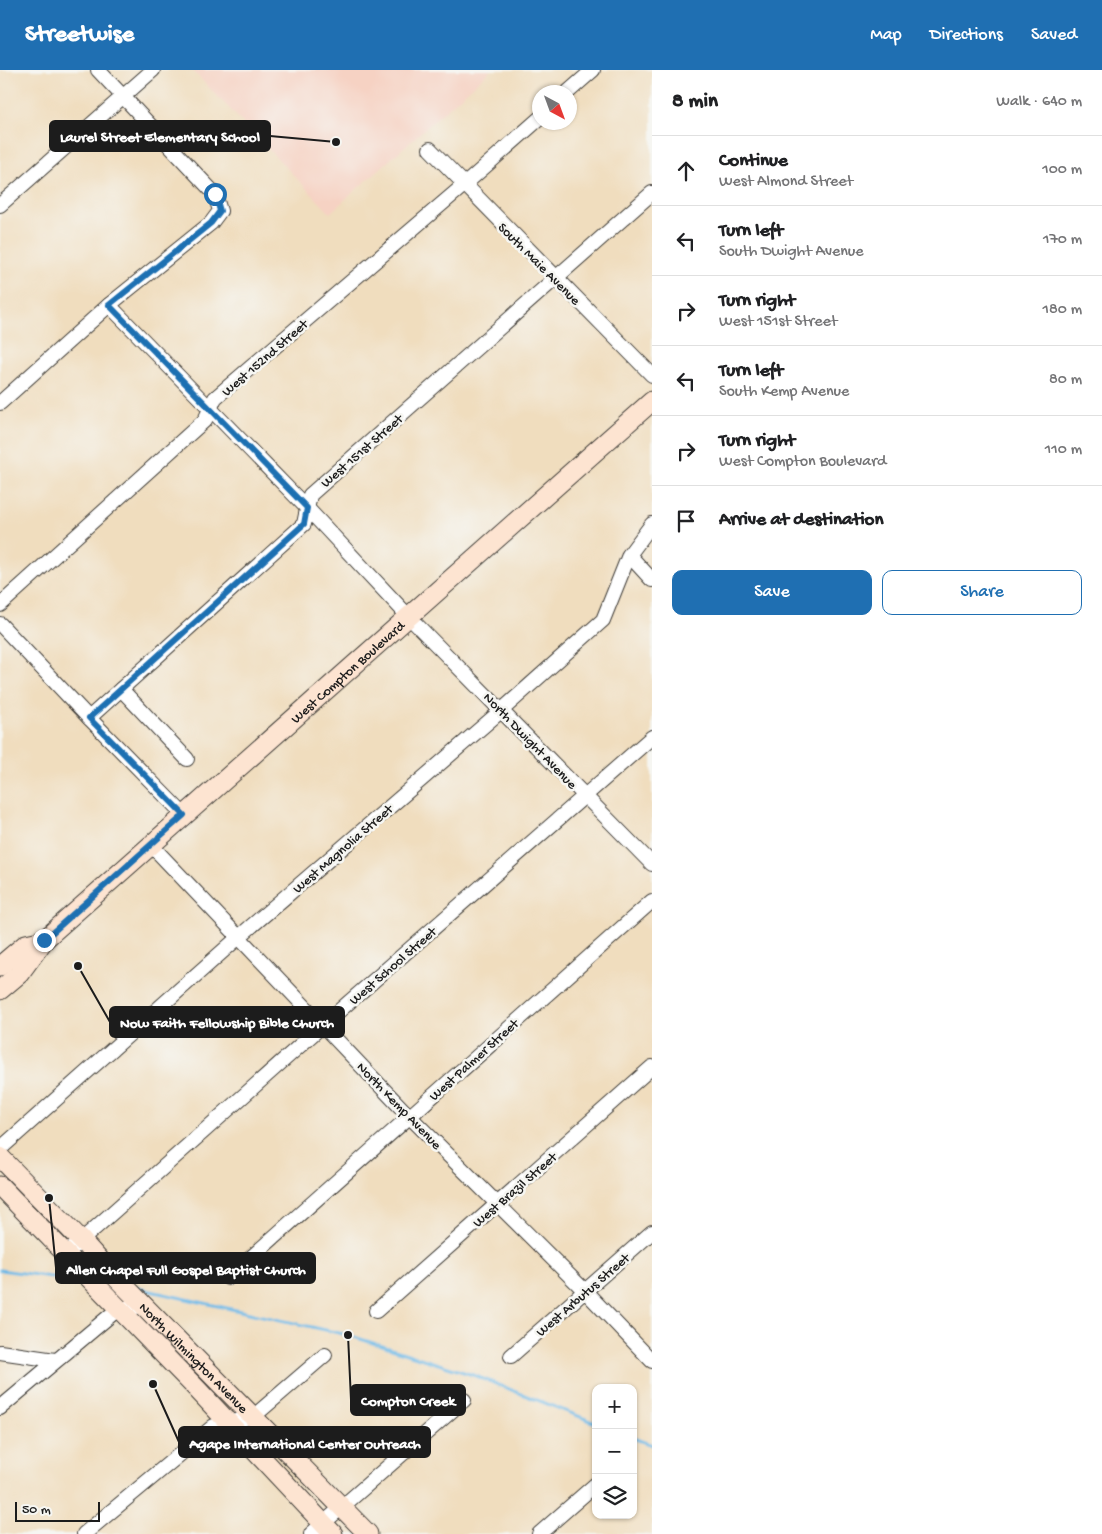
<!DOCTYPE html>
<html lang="en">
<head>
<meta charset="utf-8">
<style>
	:root { --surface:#fff; --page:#f2f2f2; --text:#202124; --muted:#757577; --line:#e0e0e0; --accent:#1f6fb2 }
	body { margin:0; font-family:"Gochi Hand",sans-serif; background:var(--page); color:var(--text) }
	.controls { position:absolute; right:15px; bottom:15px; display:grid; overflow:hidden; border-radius:10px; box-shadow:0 1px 4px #0004 }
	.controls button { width:45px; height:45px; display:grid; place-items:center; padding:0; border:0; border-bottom:1px solid var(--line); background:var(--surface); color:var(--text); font:25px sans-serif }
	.compass { position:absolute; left:532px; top:15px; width:45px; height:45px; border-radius:50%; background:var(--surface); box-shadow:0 1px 4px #0004; rotate:139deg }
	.scale { position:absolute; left:15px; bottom:12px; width:85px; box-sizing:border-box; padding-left:5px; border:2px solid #1c1c1c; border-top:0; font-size:14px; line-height:18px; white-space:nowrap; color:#1c1c1c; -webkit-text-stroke:4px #f6f6f2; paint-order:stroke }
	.stop { position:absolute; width:15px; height:15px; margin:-11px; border:4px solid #1f6fb2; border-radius:50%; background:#fff }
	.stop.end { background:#1f6fb2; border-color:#fff; box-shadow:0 1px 5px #0008 }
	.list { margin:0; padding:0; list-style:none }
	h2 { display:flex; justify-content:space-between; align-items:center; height:65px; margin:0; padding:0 20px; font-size:21px }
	h2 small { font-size:16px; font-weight:400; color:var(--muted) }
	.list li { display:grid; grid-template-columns:32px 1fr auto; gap:15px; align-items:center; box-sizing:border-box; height:70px; padding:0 20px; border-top:1px solid var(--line) }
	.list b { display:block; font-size:19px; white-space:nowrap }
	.list p { margin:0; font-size:16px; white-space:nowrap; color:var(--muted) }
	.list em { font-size:16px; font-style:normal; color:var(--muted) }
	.actions { display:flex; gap:10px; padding:15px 20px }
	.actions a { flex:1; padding:11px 0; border:1px solid var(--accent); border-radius:10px; text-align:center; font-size:18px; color:var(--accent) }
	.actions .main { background:var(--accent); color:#fff }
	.icon { flex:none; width:28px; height:28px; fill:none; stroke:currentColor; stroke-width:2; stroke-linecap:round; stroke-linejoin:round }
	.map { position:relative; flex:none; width:652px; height:1464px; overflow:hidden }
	header { display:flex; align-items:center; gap:30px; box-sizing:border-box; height:70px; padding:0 25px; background:var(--accent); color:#fff }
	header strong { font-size:24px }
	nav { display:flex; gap:28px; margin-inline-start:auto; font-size:18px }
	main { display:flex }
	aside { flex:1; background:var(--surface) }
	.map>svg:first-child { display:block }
	.built { fill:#f6d2c3 }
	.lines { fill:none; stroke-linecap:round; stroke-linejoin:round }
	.stream { stroke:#6db9e7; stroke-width:3 }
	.minor-casing { stroke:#3c3934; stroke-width:16 }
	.secondary-casing { stroke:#3c3934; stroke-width:21 }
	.minor { stroke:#fff; stroke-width:14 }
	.secondary { stroke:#fde4d1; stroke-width:19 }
	.route { stroke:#1f6fb2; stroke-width:6 }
	.labels { text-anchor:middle; stroke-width:5; stroke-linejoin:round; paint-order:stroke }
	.street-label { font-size:14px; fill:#1c1c1c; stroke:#f6f6f2 }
	.leader { fill:none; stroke:#1c1c1c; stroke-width:2 }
	.callout-dot { fill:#1c1c1c; stroke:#f6f6f2; stroke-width:2 }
	.callout { fill:#1c1c1c; stroke:#1c1c1c; stroke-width:2 }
	.callout-label { font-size:15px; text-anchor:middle; font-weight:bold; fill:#fff }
</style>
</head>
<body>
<header>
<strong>Streetwise</strong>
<nav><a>Map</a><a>Directions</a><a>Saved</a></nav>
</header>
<main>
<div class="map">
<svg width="652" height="1464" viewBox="0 0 652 1464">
	<rect width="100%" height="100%" fill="#f6f6f2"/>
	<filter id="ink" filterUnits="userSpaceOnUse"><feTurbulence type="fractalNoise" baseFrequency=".02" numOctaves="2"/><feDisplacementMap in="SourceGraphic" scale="10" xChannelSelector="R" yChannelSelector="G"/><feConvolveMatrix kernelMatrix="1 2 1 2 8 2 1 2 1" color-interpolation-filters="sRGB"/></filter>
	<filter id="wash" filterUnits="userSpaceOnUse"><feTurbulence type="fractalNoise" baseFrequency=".0096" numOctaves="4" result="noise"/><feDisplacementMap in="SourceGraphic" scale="20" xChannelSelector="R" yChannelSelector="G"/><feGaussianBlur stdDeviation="1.12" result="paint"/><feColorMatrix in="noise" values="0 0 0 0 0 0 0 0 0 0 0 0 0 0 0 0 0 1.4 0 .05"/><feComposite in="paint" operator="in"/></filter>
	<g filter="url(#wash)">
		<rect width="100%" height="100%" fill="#f0ddbe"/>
		<path class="built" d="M 192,0 L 491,0 L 330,143 Z"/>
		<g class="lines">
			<g class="stream">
				<path d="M 0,1200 L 81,1211"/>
				<path d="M 137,1218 L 348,1265 L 473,1305 L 596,1353"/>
				<path d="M 633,1368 L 652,1375"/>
			</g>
		</g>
	</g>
	<g filter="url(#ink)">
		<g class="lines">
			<defs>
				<g id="minor">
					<path d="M 568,22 L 593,0"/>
					<path d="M 430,79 L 652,305"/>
					<path d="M 0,135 L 153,0"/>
					<path d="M 109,235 L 307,438 L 410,548 L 652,794"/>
					<path d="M 0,333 L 109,235 L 211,153 L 220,141 L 215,124 L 98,0"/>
					<path d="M 629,485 L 652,510"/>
					<path d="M 0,535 L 205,350 L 215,328 L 464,115 L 540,48"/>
					<path d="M 0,554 L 89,648 L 184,745"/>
					<path d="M 121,619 L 187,689"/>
					<path d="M 89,648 L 304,454 L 310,425 L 652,123"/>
					<path d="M 151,775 L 409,1046 L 585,1221 L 652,1291"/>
					<path d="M 0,1079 L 240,866 L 502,640 L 603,550 L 629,485 L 652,454"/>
					<path d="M 66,1184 L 323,955 L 652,667"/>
					<path d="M 228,1208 L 652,831"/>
					<path d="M 376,1241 L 652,997"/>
					<path d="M 0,1282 L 55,1290"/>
					<path d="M 511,1286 L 652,1162"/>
					<path d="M 0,1338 L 118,1239 L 144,1236"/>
					<path d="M 84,1464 L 214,1356 L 253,1347 L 325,1285"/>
					<path d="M 311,1464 L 464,1330"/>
					<path d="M 539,1464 L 596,1414"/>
				</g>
				<g id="secondary">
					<path d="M 0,896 L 26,874 L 44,870"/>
					<path id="s1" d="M 0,920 L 19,904 L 44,870 L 652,331"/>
					<path id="s2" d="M 0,1087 L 82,1171 L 100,1191 L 368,1464"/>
					<path d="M 0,1116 L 196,1318 L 333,1464"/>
				</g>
			</defs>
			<use href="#minor" class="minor-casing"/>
			<use href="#secondary" class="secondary-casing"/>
			<use href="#minor" class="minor"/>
			<use href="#secondary" class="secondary"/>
		</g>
	</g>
	<g class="lines" filter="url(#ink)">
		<path class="route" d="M 44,870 L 184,745 L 89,648 L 304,454 L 307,438 L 109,235 L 211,153 L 220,141 L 215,124"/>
	</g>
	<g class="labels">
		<g class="street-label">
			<text transform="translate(540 193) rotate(45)" y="5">South Maie Avenue</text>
			<text transform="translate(264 287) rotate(-41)" y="5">West 152nd Street</text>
			<text transform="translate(361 380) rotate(-41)" y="5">West 151st Street</text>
			<text dy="5" stroke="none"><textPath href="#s1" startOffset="472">West Compton Boulevard</textPath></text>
			<text transform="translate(531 670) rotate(46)" y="5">North Dwight Avenue</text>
			<text transform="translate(342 778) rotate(-41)" y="5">West Magnolia Street</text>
			<text transform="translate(392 895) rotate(-41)" y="5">West School Street</text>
			<text transform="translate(473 989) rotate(-42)" y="5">West Palmer Street</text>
			<text transform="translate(400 1035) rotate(46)" y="5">North Kemp Avenue</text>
			<text transform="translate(514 1119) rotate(-41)" y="5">West Brazil Street</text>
			<text transform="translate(582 1224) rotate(-41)" y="5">West Arbutus Street</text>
			<text dy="5" stroke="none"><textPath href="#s2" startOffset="279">North Wilmington Avenue</textPath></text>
		</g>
	</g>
	<path class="leader" d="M336 72L270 66M78 896L110 952M49 1128L56 1198M348 1265L351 1330M153 1314L179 1372"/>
	<g class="callout-dot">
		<circle cx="336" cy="72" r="5"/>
		<circle cx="78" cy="896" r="5"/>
		<circle cx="49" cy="1128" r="5"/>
		<circle cx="348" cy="1265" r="5"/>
		<circle cx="153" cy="1314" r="5"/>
	</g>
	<g class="callout">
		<rect x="50" y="51" width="220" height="30" rx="5"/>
		<rect x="110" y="937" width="234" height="30" rx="5"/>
		<rect x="56" y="1183" width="259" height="30" rx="5"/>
		<rect x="351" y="1315" width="114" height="30" rx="5"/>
		<rect x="179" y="1357" width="251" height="30" rx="5"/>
	</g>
	<g class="callout-label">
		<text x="160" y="71">Laurel Street Elementary School</text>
		<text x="227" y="957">Now Faith Fellowship Bible Church</text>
		<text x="186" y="1204">Allen Chapel Full Gospel Baptist Church</text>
		<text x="408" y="1335">Compton Creek</text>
		<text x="305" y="1378">Agape International Center Outreach</text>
	</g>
</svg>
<div class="controls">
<button>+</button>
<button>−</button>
<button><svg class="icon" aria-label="layers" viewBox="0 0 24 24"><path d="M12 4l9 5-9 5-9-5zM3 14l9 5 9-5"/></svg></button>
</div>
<svg class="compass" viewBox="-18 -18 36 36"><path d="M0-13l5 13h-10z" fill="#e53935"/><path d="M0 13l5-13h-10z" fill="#757577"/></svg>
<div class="scale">50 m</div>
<div class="stop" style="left:215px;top:124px"></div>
<div class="stop end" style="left:44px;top:870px"></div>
</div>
<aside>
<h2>8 min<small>Walk · 640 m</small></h2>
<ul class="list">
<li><svg class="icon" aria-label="ahead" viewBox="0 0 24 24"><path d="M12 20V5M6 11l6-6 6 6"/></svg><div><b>Continue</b><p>West Almond Street</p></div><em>100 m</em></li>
<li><svg class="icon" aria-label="left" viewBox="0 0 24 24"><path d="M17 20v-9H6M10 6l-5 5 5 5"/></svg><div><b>Turn left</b><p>South Dwight Avenue</p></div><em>170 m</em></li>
<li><svg class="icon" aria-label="right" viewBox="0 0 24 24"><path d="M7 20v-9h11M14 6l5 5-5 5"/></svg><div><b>Turn right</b><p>West 151st Street</p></div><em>180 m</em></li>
<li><svg class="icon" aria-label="left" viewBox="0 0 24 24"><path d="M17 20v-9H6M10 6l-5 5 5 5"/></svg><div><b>Turn left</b><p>South Kemp Avenue</p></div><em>80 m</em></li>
<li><svg class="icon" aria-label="right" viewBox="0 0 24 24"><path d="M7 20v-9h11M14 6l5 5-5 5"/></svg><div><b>Turn right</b><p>West Compton Boulevard</p></div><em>110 m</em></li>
<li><svg class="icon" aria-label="arrive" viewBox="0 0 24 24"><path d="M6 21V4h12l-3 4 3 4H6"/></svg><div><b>Arrive at destination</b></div></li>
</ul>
<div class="actions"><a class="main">Save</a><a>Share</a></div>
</aside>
</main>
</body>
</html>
